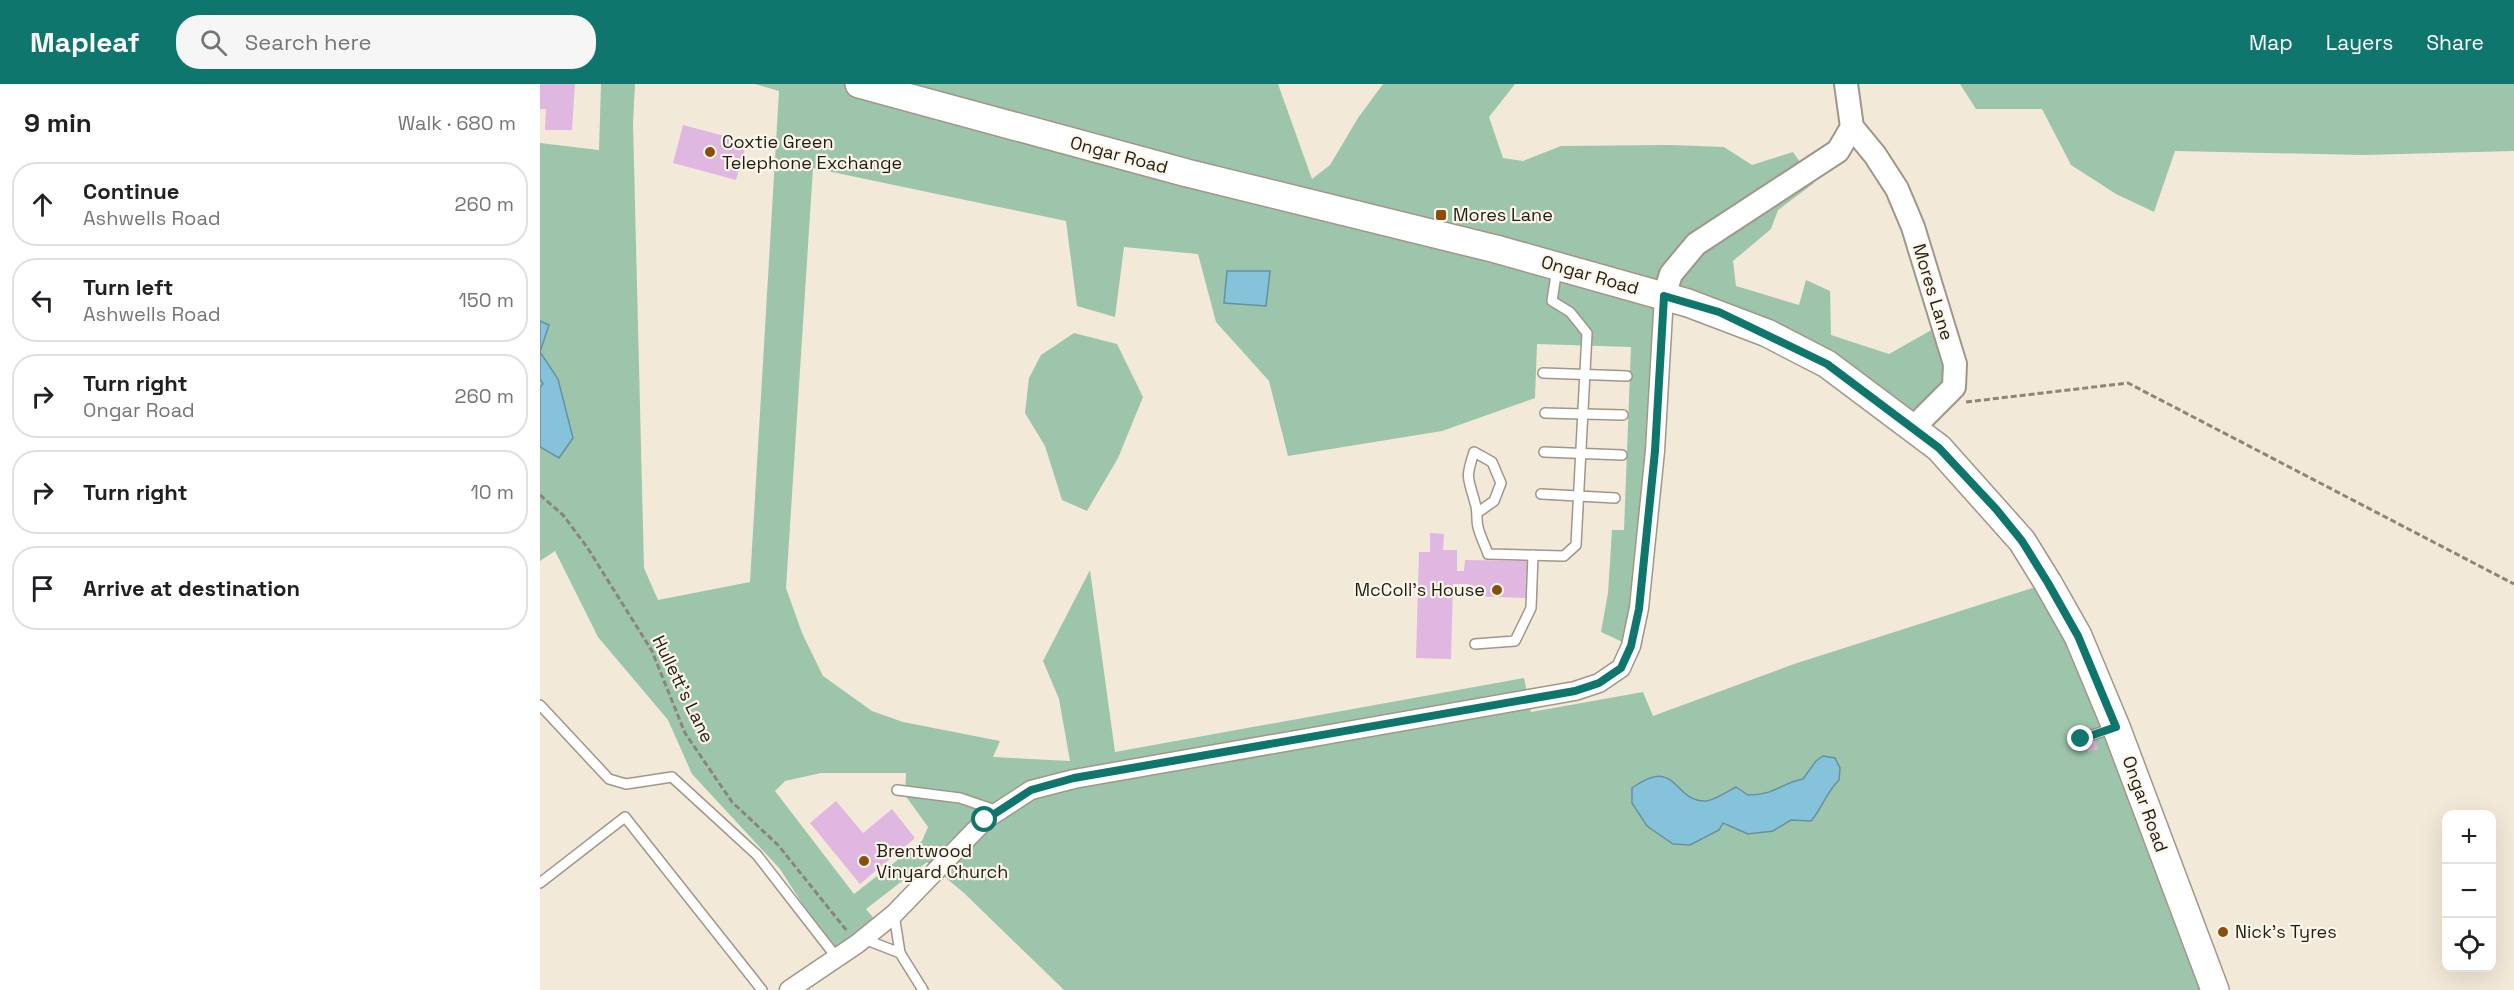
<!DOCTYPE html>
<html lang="en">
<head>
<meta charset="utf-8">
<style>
	:root { --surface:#fff; --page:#f6f6f6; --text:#202124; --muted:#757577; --line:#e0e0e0; --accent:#0f766e }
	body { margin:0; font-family:"Space Grotesk",sans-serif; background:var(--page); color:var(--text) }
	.controls { position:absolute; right:18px; bottom:18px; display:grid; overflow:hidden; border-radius:12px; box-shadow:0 6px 24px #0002 }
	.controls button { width:54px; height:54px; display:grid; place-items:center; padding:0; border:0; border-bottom:2px solid var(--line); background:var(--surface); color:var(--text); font:30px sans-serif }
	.stop { position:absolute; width:18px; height:18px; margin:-14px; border:4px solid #0f766e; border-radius:50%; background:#fff }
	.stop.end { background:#0f766e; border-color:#fff; box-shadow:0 2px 6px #0008 }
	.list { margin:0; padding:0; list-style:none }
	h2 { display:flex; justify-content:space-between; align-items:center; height:78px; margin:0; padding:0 24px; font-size:26px }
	h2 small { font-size:20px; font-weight:400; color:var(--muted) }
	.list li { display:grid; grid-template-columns:39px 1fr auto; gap:18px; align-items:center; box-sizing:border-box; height:84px; margin:0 12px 12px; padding:0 12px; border:2px solid var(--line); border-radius:24px }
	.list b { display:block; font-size:22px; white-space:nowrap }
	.list p { margin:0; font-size:20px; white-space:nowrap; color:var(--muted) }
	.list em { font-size:20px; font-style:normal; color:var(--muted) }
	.icon { flex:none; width:33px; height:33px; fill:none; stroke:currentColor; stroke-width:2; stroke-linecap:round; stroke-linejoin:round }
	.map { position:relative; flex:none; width:1974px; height:906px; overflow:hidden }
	header { display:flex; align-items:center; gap:36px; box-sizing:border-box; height:84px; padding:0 30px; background:var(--accent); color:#fff }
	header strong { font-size:28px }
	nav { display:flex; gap:33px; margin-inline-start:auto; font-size:21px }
	.search { width:420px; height:54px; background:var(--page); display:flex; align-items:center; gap:15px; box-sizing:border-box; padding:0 21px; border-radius:24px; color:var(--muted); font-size:22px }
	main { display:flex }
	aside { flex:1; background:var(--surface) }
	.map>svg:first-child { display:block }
	.green { fill:#9dc5ac; fill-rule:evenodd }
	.water { fill:#85c3db; stroke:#6791a0; stroke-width:1.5 }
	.building { fill:#dfb7e0 }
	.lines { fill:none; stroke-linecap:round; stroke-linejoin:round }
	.service-casing { stroke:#a09788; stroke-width:12 }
	.minor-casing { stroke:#a09788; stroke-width:21 }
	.tertiary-casing { stroke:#a09788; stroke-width:26 }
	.primary-casing { stroke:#a09788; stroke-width:30 }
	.path { stroke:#8c857a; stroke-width:3; stroke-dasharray:6 3; stroke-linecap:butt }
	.service { stroke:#fff; stroke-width:9 }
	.minor { stroke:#fff; stroke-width:18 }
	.tertiary { stroke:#fff; stroke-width:22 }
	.primary { stroke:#fff; stroke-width:27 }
	.route { stroke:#0f766e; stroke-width:8 }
	.poi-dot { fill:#894e09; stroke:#fef6e9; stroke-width:2 }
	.labels { text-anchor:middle; stroke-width:4.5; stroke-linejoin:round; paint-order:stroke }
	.poi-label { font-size:18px; fill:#201d17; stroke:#fef6e9; text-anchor:start }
	.street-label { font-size:18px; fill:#201d17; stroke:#fef6e9 }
</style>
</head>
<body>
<header>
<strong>Mapleaf</strong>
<div class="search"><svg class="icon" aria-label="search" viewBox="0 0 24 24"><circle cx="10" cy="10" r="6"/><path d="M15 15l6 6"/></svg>Search here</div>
<nav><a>Map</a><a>Layers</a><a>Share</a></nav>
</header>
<main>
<aside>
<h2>9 min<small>Walk · 680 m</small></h2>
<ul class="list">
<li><svg class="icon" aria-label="ahead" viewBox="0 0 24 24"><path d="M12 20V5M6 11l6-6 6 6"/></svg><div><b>Continue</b><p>Ashwells Road</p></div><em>260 m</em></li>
<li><svg class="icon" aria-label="left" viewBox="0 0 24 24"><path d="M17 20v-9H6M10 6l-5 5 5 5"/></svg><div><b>Turn left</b><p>Ashwells Road</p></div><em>150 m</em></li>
<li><svg class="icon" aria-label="right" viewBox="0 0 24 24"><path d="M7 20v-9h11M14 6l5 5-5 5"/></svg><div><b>Turn right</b><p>Ongar Road</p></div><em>260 m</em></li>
<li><svg class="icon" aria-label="right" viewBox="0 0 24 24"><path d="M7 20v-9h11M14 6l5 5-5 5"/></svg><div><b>Turn right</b></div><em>10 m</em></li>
<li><svg class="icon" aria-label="arrive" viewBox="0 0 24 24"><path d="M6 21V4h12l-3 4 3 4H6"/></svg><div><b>Arrive at destination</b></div></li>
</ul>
</aside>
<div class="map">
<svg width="1974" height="906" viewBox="0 0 1974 906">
	<rect width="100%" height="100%" fill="#f3e9d8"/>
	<g class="green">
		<path d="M 61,0 L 95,0 L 93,39 L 104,484 L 118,516 L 210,498 L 239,7 L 215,0 L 738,0 L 772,95 L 790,81 L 818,34 L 843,0 L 975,0 L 949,33 L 963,74 L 983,77 L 1021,62 L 1130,61 L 1184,63 L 1212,81 L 1253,68 L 1274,99 L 1238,126 L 1231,145 L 1193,177 L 1196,202 L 1259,221 L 1266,196 L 1290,207 L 1291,251 L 1349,270 L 1402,240 L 1416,292 L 1374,343 L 1148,219 L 1121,234 L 1091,562 L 1061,548 L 1068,509 L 1072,446 L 1084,446 L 1091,263 L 997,260 L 995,314 L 902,347 L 748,372 L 729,297 L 676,238 L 658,170 L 584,163 L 575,233 L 537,222 L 526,137 L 273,84 L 246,504 L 262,549 L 283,592 L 332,627 L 363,638 L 460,657 L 453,673 L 530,677 L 519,615 L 503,577 L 550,486 L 575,668 L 984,594 L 991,628 L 1103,608 L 1113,632 L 1254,580 L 1508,499 L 1675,906 L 524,906 L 424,809 L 387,778 L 326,825 L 340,842 L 297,874 L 240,785 L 152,690 L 128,636 L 58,553 L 15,467 L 0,477 L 0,59 L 59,66 ZM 281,689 L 366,689 L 365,711 L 388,743 L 382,757 L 314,810 L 235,707 L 245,697 Z"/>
		<path d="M 1420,0 L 1974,0 L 1974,67 L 1823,71 L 1635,67 L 1614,128 L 1576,110 L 1531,81 L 1502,25 L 1436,25 Z"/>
		<path d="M 534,249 L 577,260 L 603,313 L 578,374 L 547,427 L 522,416 L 505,362 L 485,329 L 489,294 L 501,271 Z"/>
	</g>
	<g class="water">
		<path d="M 687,187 L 730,187 L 726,222 L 684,219 Z"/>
		<path d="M 0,237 L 9,241 L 0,268 L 18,295 L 33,354 L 19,374 L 0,363 L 0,303 L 3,300 L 0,295 Z"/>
		<path d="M 1283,672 L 1295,674 L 1300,684 L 1299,696 C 1286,709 1282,724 1271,737 L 1251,736 L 1233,747 L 1208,750 L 1183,739 L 1179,746 L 1150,761 L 1133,760 L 1107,742 L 1092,719 L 1092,704 C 1138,671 1132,718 1166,717 C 1175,716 1188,707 1196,703 L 1208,711 C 1236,711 1241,699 1263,695 L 1276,677 Z"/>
	</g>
	<g class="building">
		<path d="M 0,0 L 35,0 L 32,46 L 5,46 L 6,25 L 0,25 Z"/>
		<path d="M 143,41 L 207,58 L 196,96 L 133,79 Z"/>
		<path d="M 890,449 L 904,450 L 903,466 L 917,466 L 917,487 L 924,487 L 925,476 L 987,477 L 986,514 L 928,512 L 928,500 L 913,500 L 911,575 L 876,574 L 879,468 L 890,468 Z"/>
		<path d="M 1555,656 L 1558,665 L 1548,668 L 1545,660 Z"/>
		<path d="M 296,717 L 323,749 L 352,725 L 375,754 L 320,800 L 270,739 Z"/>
	</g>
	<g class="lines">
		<defs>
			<g id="service">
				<path d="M 1003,289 L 1087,292"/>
				<path d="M 1005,329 L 1083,331"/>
				<path d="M 1004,368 L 1082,371"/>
				<path d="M 1001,410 L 1075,414"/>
				<path d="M 937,429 L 954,417 L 961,399 L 952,378 L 934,368 C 925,396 928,392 935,419 C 938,426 936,435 938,443 C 940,452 945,461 948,470 L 1024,472 L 1036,461 L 1047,249 L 1030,228 L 1012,217 L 1017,184"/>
				<path d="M 935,560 L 975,557 L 991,524 L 993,471"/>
				<path d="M 0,621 L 69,695 L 86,700 L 132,693 L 217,771 L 297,874"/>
				<path d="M 1541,655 L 1573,644"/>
				<path d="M 357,706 L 420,714 L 458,727"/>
				<path d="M 0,799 L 85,733 L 222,906"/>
				<path d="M 354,830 L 360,869"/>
				<path d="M 324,855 L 360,869 L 383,906"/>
			</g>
			<path id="minor" d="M 249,906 L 317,860 L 354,830 L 445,736 L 491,706 L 534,695 L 1035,607 L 1059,599 L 1081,584 L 1091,562 L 1099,524 L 1115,367 L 1124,212"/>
			<g id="tertiary">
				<path d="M 1306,0 L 1312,43 L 1335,71 L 1357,105 L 1373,143 L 1415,280 L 1414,303 L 1374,343"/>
				<path d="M 1124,212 L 1131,190 L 1156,160 L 1298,67 L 1312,43"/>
			</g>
			<path id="primary" d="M 319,0 L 647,89 L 956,165 L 1148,219 L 1227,249 L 1287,280 L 1399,364 L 1482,457 L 1508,499 L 1538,552 L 1576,643 L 1675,906"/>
		</defs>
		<use href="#service" class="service-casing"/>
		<use href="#minor" class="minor-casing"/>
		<use href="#tertiary" class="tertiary-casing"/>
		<use href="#primary" class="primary-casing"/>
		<g class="path">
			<path d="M 1426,318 L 1588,299 L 1974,500"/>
			<path d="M 0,411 L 23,431 L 47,463 L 112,567 L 145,649 L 192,718 L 238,761 L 307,847"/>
		</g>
		<use href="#service" class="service"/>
		<use href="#minor" class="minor"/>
		<use href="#tertiary" class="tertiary"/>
		<use href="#primary" class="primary"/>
	</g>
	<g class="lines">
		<path class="route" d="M 445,736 L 491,706 L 534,694 L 1035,607 L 1059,599 L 1081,584 L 1091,562 L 1099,525 L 1115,367 L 1124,212 L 1179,228 L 1287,280 L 1399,364 L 1456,425 L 1482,457 L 1508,499 L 1538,552 L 1576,643 L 1541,655"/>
	</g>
	<g class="poi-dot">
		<circle cx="170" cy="68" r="6"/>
		<rect x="895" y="125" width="12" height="12" rx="3"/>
		<circle cx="957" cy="506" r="6"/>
		<circle cx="324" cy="777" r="6"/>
		<circle cx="1683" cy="848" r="6"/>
	</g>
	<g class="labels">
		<g class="poi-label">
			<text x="182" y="64">Coxtie Green<tspan x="182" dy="21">Telephone Exchange</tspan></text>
			<text x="913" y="137">Mores Lane</text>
			<text x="945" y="512" text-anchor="end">McColl's House</text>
			<text x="336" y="773">Brentwood<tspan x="336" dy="21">Vinyard Church</tspan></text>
			<text x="1695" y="854">Nick's Tyres</text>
		</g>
		<g class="street-label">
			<text transform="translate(579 71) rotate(15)" y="6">Ongar Road</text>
			<text transform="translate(1050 191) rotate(16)" y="6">Ongar Road</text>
			<text transform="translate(1393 208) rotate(73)" y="6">Mores Lane</text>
			<text transform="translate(143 605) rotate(64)" y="6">Hullett's Lane</text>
			<text transform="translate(1605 720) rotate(70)" y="6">Ongar Road</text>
		</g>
	</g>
</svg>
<div class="controls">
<button>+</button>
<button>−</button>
<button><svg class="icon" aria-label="locate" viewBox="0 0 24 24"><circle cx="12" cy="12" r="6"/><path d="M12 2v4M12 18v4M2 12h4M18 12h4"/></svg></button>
</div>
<div class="stop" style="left:445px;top:736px"></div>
<div class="stop end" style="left:1541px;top:655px"></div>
</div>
</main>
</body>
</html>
